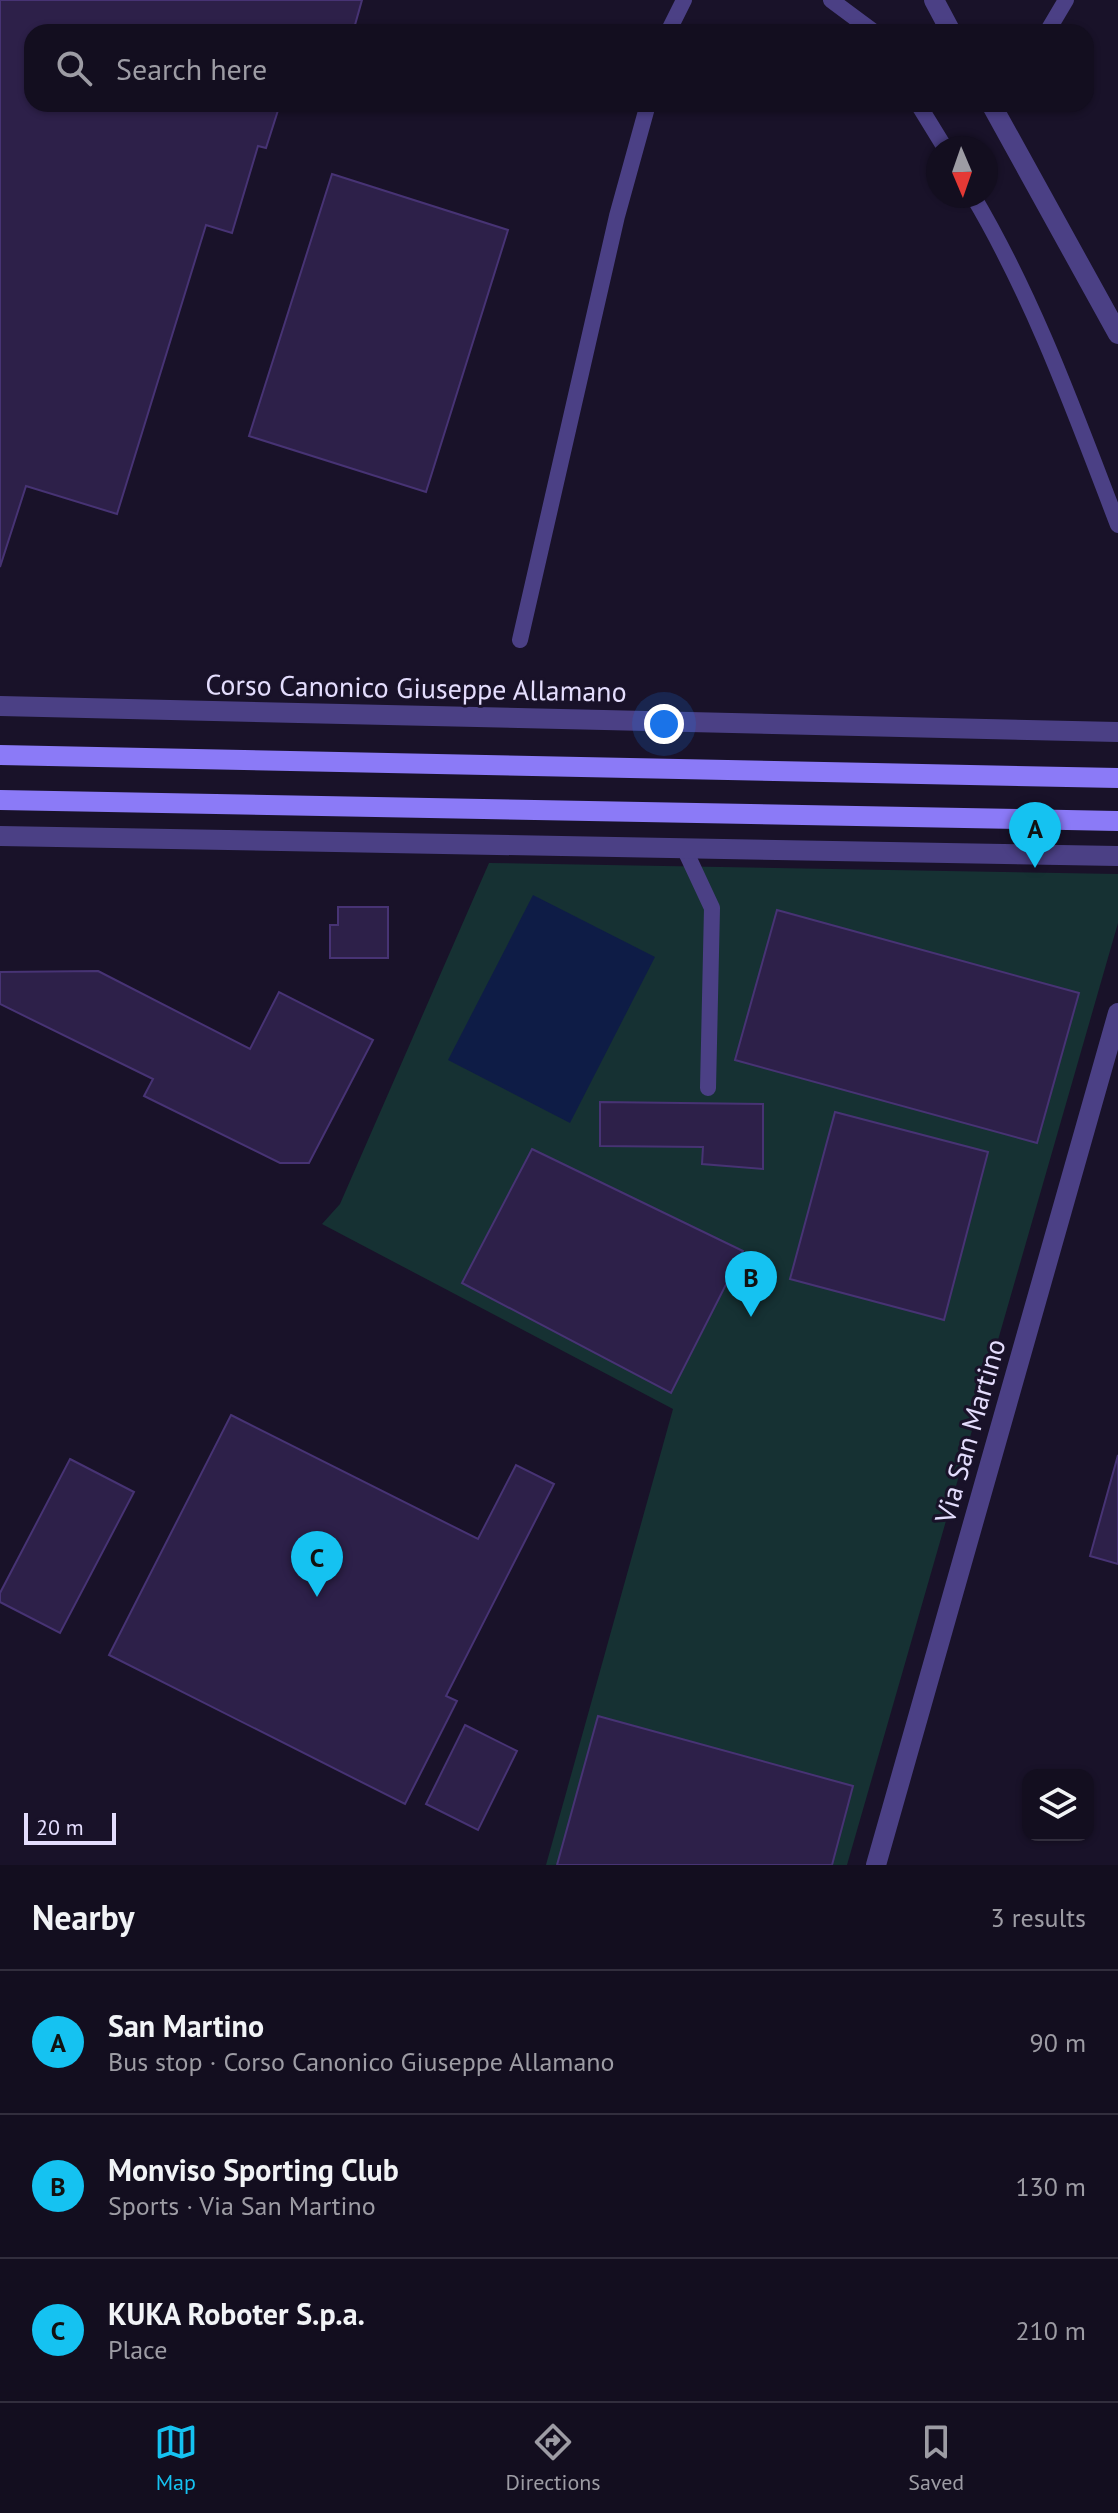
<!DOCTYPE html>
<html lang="en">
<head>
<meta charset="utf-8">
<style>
	:root { --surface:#130e1f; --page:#1c1728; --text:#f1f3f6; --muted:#9d9ca4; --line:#322e3d; --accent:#15c2f1 }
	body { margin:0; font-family:"PT Sans",sans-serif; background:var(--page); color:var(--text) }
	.controls { position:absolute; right:24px; bottom:24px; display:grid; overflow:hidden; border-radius:16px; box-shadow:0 2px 6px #0004 }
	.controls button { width:72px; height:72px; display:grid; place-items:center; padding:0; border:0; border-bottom:2px solid var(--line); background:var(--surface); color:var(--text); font:40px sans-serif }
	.compass { position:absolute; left:926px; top:136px; width:72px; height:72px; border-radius:50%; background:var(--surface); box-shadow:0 2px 6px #0004; rotate:178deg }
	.scale { position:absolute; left:24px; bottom:20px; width:92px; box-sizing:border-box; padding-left:8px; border:4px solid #e4ddfd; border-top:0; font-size:22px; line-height:28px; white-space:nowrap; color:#e4ddfd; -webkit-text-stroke:6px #191229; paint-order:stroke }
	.you { position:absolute; left:664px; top:724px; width:28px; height:28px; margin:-20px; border:6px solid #fff; border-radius:50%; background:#1a73e8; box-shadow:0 0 0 12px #1a73e833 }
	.badge { display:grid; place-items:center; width:52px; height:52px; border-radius:50%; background:var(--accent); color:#111; font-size:26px; font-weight:700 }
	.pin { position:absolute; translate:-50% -66px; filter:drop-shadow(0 2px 4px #0008) }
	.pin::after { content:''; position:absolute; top:42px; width:28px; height:24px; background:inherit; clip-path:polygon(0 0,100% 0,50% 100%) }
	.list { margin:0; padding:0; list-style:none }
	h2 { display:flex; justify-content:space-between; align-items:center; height:104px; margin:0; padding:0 32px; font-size:34px }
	h2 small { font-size:26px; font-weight:400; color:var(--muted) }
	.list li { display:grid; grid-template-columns:52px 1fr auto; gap:24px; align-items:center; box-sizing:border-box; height:144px; padding:0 32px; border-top:2px solid var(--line) }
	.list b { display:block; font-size:30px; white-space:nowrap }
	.list p { margin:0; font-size:26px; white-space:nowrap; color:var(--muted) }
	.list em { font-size:26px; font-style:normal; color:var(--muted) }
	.icon { flex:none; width:44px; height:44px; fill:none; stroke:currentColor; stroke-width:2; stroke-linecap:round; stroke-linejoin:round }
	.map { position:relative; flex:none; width:1118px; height:1865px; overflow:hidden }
	.search { position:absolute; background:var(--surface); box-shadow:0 2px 6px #0004; left:24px; right:24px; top:24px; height:88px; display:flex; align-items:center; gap:20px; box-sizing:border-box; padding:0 28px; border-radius:24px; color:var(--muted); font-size:30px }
	.sheet { height:536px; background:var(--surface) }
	nav { display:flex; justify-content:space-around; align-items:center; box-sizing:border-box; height:112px; border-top:2px solid var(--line); background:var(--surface); font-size:22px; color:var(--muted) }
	nav a { display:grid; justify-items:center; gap:4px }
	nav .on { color:var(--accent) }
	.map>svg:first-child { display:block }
	.green { fill:#163133 }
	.water { fill:#0e1c46 }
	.building { fill:#2d2049; stroke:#473374; stroke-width:2 }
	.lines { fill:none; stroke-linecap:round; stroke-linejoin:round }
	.service { stroke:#4b4085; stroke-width:16 }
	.minor { stroke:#4b4085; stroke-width:20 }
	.secondary { stroke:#8b7af7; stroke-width:20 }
	.labels { text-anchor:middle; stroke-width:6; stroke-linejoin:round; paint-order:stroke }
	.street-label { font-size:28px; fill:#e4ddfd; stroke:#191229 }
</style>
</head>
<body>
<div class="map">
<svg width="1118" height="1865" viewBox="0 0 1118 1865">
	<rect width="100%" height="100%" fill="#191229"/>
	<path class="green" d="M 489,863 L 1118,874 L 1118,923 L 847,1865 L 546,1865 L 673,1409 L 322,1224 L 340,1204 Z"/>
	<path class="water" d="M 533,895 L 655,957 L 570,1123 L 448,1060 Z"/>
	<g class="building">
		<path d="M 0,0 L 362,0 L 353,32 L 32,32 L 32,104 L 280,104 L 266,148 L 258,146 L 232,233 L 206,225 L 117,514 L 26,486 L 0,567 Z"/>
		<path d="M 332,174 L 508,230 L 426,492 L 249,436 Z"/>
		<path d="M 338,907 L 388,907 L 388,958 L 330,958 L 330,925 L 338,925 Z"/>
		<path d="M 777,910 L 1079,993 L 1037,1143 L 735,1060 Z"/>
		<path d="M 98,971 L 250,1049 L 279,992 L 373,1040 L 309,1163 L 280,1163 L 144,1096 L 153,1079 L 0,1004 L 0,972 Z"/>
		<path d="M 600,1102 L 763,1104 L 763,1169 L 702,1164 L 703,1147 L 600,1146 Z"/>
		<path d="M 835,1112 L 988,1152 L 944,1320 L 790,1279 Z"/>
		<path d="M 532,1149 L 743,1251 L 671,1393 L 462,1283 Z"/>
		<path d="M 231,1415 L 478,1539 L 516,1465 L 554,1484 L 446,1696 L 457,1701 L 405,1804 L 109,1655 Z"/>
		<path d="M 1118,1455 L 1118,1564 L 1090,1556 Z"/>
		<path d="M 70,1459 L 134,1492 L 60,1633 L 0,1602 L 0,1593 Z"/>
		<path d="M 598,1716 L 853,1786 L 832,1865 L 557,1865 Z"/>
		<path d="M 465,1725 L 517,1751 L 478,1830 L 426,1804 Z"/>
	</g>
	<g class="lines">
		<g class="service">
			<path d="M 831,0 L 874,32"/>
			<path d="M 668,32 L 684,0"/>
			<path d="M 1047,32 L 1066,0"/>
			<path d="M 918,104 L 945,148"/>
			<path d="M 973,196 C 1034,299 1075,413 1118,525"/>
			<path d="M 520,640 L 617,216 L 648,104"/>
			<path d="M 684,848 L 712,908 L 708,1088"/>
		</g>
		<g class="minor">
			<path d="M 934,0 L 951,32"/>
			<path d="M 991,104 L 1118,334"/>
			<path d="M 0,706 L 1118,732"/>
			<path d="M 0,836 L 1118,856"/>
			<path d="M 876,1865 L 1118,1013"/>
		</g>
		<g class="secondary">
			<path d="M 0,755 L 1118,778"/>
			<path d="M 0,800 L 1118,821"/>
		</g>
	</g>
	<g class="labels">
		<g class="street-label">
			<text transform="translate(416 688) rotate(1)" y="10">Corso Canonico Giuseppe Allamano</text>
			<text transform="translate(970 1431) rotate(-74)" y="10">Via San Martino</text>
		</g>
	</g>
</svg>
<div class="controls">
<button><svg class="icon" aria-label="layers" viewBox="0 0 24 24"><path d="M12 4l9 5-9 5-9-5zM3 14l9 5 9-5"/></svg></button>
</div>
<svg class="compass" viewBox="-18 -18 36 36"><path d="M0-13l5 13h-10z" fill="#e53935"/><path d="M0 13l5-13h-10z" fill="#9d9ca4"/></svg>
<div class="scale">20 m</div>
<div class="you"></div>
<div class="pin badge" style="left:1035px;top:868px">A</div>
<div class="pin badge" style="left:751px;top:1317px">B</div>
<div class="pin badge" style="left:317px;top:1597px">C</div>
<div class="search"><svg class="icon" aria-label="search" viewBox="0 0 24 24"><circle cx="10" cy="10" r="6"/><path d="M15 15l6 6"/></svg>Search here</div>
</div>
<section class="sheet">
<h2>Nearby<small>3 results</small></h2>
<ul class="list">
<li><span class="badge">A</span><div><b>San Martino</b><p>Bus stop · Corso Canonico Giuseppe Allamano</p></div><em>90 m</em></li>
<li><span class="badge">B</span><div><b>Monviso Sporting Club</b><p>Sports · Via San Martino</p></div><em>130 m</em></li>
<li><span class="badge">C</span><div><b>KUKA Roboter S.p.a.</b><p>Place</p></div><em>210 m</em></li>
</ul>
</section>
<nav>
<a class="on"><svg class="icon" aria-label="map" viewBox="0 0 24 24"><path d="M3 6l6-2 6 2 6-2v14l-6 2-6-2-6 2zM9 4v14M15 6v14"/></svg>Map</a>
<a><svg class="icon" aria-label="directions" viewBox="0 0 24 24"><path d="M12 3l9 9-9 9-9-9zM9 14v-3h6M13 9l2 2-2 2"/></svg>Directions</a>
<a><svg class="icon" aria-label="saved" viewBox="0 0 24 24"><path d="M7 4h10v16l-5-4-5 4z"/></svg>Saved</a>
</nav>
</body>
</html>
